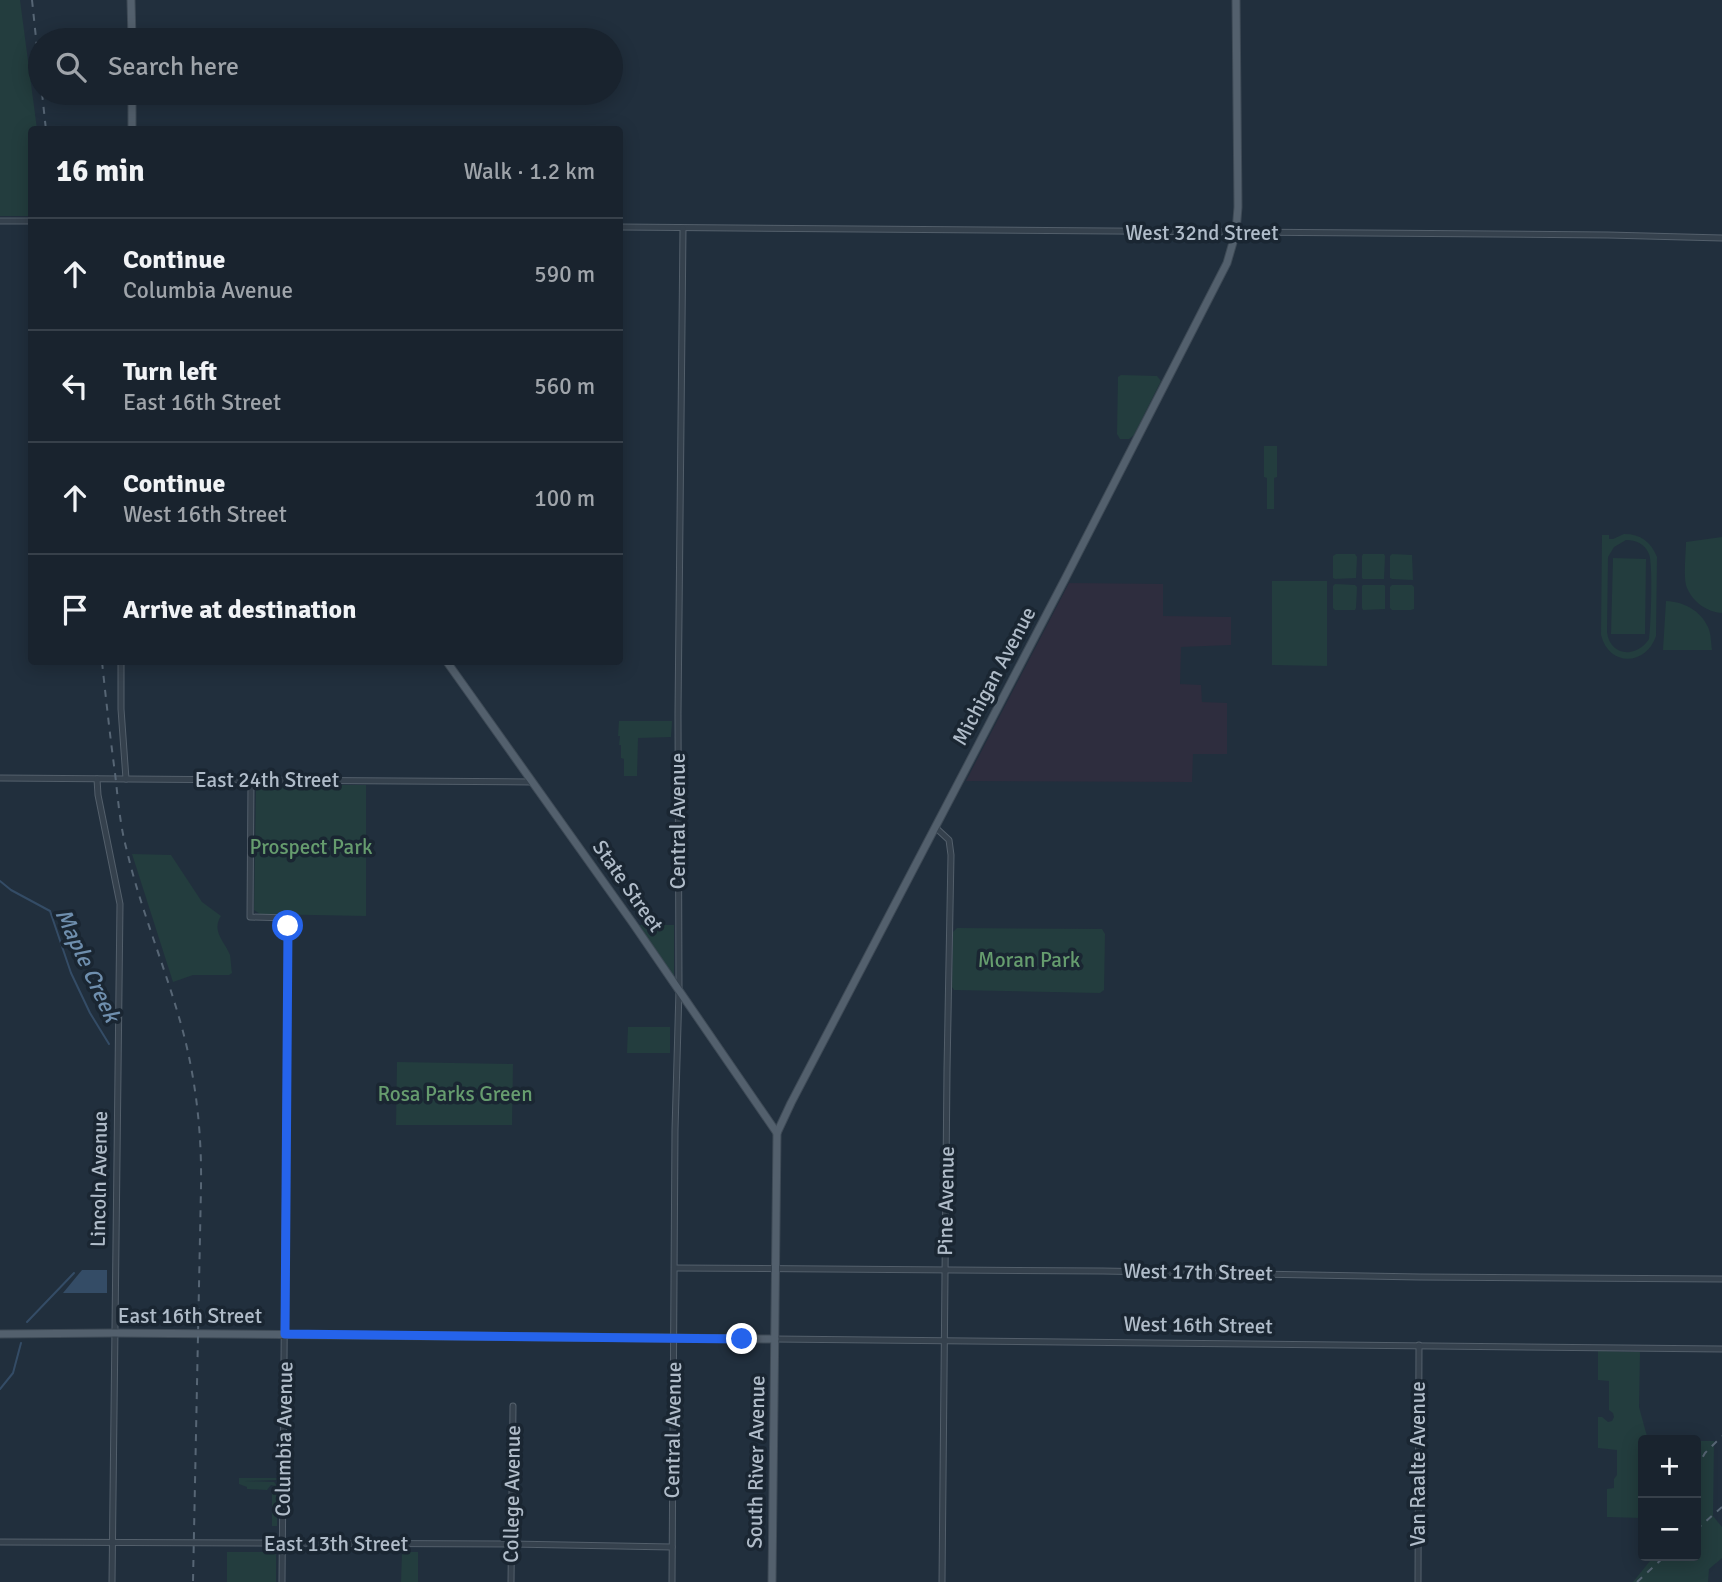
<!DOCTYPE html>
<html lang="en">
<head>
<meta charset="utf-8">
<style>
	:root { --surface:#19232e; --page:#262f3a; --text:#f1f3f6; --muted:#9fa4aa; --line:#37404a }
	body { margin:0; font-family:Signika,sans-serif; background:var(--page); color:var(--text) }
	.controls { position:absolute; right:21px; bottom:21px; display:grid; overflow:hidden; border-radius:7px; box-shadow:0 4px 18px #0003 }
	.controls button { width:63px; height:63px; display:grid; place-items:center; padding:0; border:0; border-bottom:2px solid var(--line); background:var(--surface); color:var(--text); font:35px sans-serif }
	.stop { position:absolute; width:21px; height:21px; margin:-16px; border:5px solid #2563eb; border-radius:50%; background:#fff }
	.stop.end { background:#2563eb; border-color:#fff; box-shadow:0 2px 7px #0008 }
	.list { margin:0; padding:0; list-style:none }
	h2 { display:flex; justify-content:space-between; align-items:center; height:91px; margin:0; padding:0 28px; font-size:30px }
	h2 small { font-size:23px; font-weight:400; color:var(--muted) }
	.list li { display:grid; grid-template-columns:46px 1fr auto; gap:21px; align-items:center; box-sizing:border-box; height:112px; padding:0 28px; border-top:2px solid var(--line) }
	.list b { display:block; font-size:26px; white-space:nowrap }
	.list p { margin:0; font-size:23px; white-space:nowrap; color:var(--muted) }
	.list em { font-size:23px; font-style:normal; color:var(--muted) }
	.icon { flex:none; width:38px; height:38px; fill:none; stroke:currentColor; stroke-width:2; stroke-linecap:round; stroke-linejoin:round }
	.map { position:relative; flex:none; width:1722px; height:1582px; overflow:hidden }
	.search { position:absolute; background:var(--surface); box-shadow:0 4px 18px #0003; left:28px; top:28px; width:595px; height:77px; display:flex; align-items:center; gap:18px; box-sizing:border-box; padding:0 24px; border-radius:38px; color:var(--muted); font-size:26px }
	.panel { position:absolute; background:var(--surface); box-shadow:0 4px 18px #0003; left:28px; top:126px; width:595px; height:539px; border-radius:7px }
	.map>svg:first-child { display:block }
	.medical { fill:#2e2d3e }
	.green { fill:#233d3e; fill-rule:evenodd }
	.water { fill:#344c66 }
	.lines { fill:none; stroke-linecap:round; stroke-linejoin:round }
	.stream { stroke:#344c66; stroke-width:2 }
	.minor-casing { stroke:#535f6b; stroke-width:7 }
	.major-casing { stroke:#3e4a56; stroke-width:9 }
	.minor { stroke:#35414d; stroke-width:5 }
	.major { stroke:#53606d; stroke-width:7 }
	.rail { stroke:#576675; stroke-width:2; stroke-dasharray:7 7; stroke-linecap:butt }
	.route { stroke:#2563eb; stroke-width:9 }
	.labels { text-anchor:middle; stroke-width:7; stroke-linejoin:round; paint-order:stroke }
	.street-label { font-size:21px; fill:#b0bcc9; stroke:#1a2632 }
	.park-label { font-size:21px; fill:#669c6e; stroke:#1a2632 }
	.water-label { font-size:23px; font-style:italic; fill:#6f8fae; stroke:#1a2632 }
</style>
</head>
<body>
<div class="map">
<svg width="1722" height="1582" viewBox="0 0 1722 1582">
	<rect width="100%" height="100%" fill="#212f3d"/>
	<path class="medical" d="M 1069,583 L 1163,584 L 1163,616 L 1231,617 L 1231,645 L 1181,647 L 1180,684 L 1201,685 L 1202,702 L 1227,703 L 1227,754 L 1193,754 L 1192,782 L 966,781 Z"/>
	<g class="green">
		<path d="M 0,0 L 20,0 L 37,129 L 32,130 L 31,216 L 0,216 Z"/>
		<path d="M 1121,375 L 1157,376 L 1161,381 L 1134,435 L 1129,439 L 1120,439 L 1117,434 L 1118,377 Z"/>
		<path d="M 1264,446 L 1277,446 L 1277,477 L 1274,478 L 1274,509 L 1267,509 L 1267,478 L 1264,477 Z"/>
		<path d="M 1624,534 C 1641,534 1651,542 1657,557 L 1656,636 C 1646,666 1609,667 1601,635 L 1602,535 L 1609,535 L 1609,539 L 1613,539 ZM 1626,540 C 1636,540 1645,544 1649,554 C 1653,563 1651,626 1649,639 C 1637,658 1610,657 1607,632 L 1608,557 L 1614,547 Z"/>
		<path d="M 1722,537 L 1722,613 C 1707,612 1693,602 1687,588 C 1683,578 1686,553 1686,542 Z"/>
		<path d="M 1336,554 L 1355,554 L 1357,557 L 1356,578 L 1335,579 L 1333,578 L 1333,556 Z"/>
		<path d="M 1363,554 L 1384,554 L 1385,556 L 1384,579 L 1363,579 L 1362,578 L 1362,556 Z"/>
		<path d="M 1392,554 L 1412,555 L 1413,580 L 1392,579 L 1390,578 L 1390,556 Z"/>
		<path d="M 1613,558 L 1646,559 L 1645,634 L 1611,634 Z"/>
		<path d="M 1272,581 L 1327,581 L 1327,666 L 1272,665 Z"/>
		<path d="M 1335,584 L 1355,585 L 1357,587 L 1356,608 L 1355,610 L 1335,610 L 1333,608 L 1333,586 Z"/>
		<path d="M 1363,585 L 1384,585 L 1385,586 L 1385,609 L 1363,610 L 1362,608 L 1362,586 Z"/>
		<path d="M 1392,585 L 1412,585 L 1414,587 L 1414,609 L 1411,610 L 1392,610 L 1390,608 L 1390,587 Z"/>
		<path d="M 1666,601 C 1684,602 1700,610 1708,627 C 1711,633 1711,643 1712,650 L 1663,650 Z"/>
		<path d="M 619,721 L 672,721 L 671,737 L 638,738 L 637,776 L 624,776 L 624,759 L 621,758 L 621,745 L 619,745 L 620,736 L 618,736 Z"/>
		<path d="M 256,785 L 366,785 L 366,916 L 260,914 L 254,910 Z"/>
		<path d="M 132,854 L 171,855 L 202,902 L 221,916 C 211,931 225,942 230,955 C 231,961 231,967 232,973 L 229,975 L 193,975 L 173,982 Z"/>
		<path d="M 638,925 L 674,925 L 674,980 Z"/>
		<path d="M 957,928 L 1102,929 L 1105,934 L 1104,990 L 1100,993 L 954,990 L 952,987 L 953,932 Z"/>
		<path d="M 628,1027 L 670,1027 L 670,1053 L 627,1053 Z"/>
		<path d="M 397,1062 L 513,1064 L 512,1125 L 396,1125 Z"/>
		<path d="M 1598,1351 L 1640,1352 L 1639,1407 L 1648,1440 L 1643,1440 L 1643,1518 L 1607,1517 L 1607,1489 L 1614,1488 L 1614,1479 L 1617,1475 L 1617,1450 L 1598,1448 L 1598,1417 L 1602,1417 L 1608,1422 L 1612,1421 L 1614,1417 L 1613,1413 L 1609,1410 L 1609,1381 L 1598,1380 Z"/>
		<path d="M 1696,1441 L 1714,1441 L 1713,1516 L 1722,1527 L 1722,1558 L 1709,1569 L 1708,1582 L 1633,1582 L 1654,1556 L 1696,1556 Z"/>
		<path d="M 239,1478 L 277,1478 L 277,1480 L 244,1481 L 274,1482 L 277,1486 L 277,1526 L 272,1526 L 272,1494 L 276,1490 L 275,1486 L 271,1485 L 267,1490 L 247,1489 L 247,1487 L 239,1484 Z"/>
		<rect x="227" y="1552" width="49" height="30"/>
		<path d="M 402,1552 L 418,1552 L 418,1582 L 401,1582 Z"/>
	</g>
	<path class="water" d="M 82,1270 L 107,1270 L 107,1293 L 63,1293 Z"/>
	<g class="lines">
		<g class="stream">
			<path d="M 0,881 L 11,890 L 50,911 L 71,973 L 90,1013 L 109,1044"/>
			<path d="M 27,1322 L 74,1273"/>
			<path d="M 0,1389 L 13,1373 L 21,1343"/>
		</g>
		<defs>
			<g id="minor">
				<path d="M 0,221 L 32,221"/>
				<path d="M 620,227 L 1608,235 L 1722,238"/>
				<path d="M 121,662 L 121,709 L 126,779"/>
				<path d="M 0,778 L 532,782"/>
				<path d="M 97,779 L 98,795 L 120,904 L 112,1582"/>
				<path d="M 251,780 L 250,917 L 288,918 L 282,1582"/>
				<path d="M 935,827 L 949,840 L 951,855 L 947,1070 L 942,1582"/>
				<path d="M 675,1268 L 1103,1271 L 1420,1277 L 1722,1279"/>
				<path d="M 775,1339 L 1722,1349"/>
				<path d="M 0,1542 L 511,1544 L 672,1547"/>
				<path d="M 511,1582 L 513,1406"/>
				<path d="M 672,1582 L 675,1130 L 679,990 L 678,714 L 683,228"/>
				<path d="M 1418,1582 L 1419,1345"/>
			</g>
			<g id="major">
				<path d="M 131,0 L 132,40"/>
				<path d="M 132,93 L 132,130"/>
				<path d="M 447,662 L 632,922 L 777,1133"/>
				<path d="M 0,1334 L 114,1333 L 775,1339"/>
				<path d="M 772,1582 L 777,1133 L 791,1103 L 1065,579 L 1227,263 L 1236,232 L 1238,207 L 1236,0"/>
			</g>
		</defs>
		<use href="#minor" class="minor-casing"/>
		<use href="#major" class="major-casing"/>
		<use href="#minor" class="minor"/>
		<use href="#major" class="major"/>
		<g class="rail">
			<path d="M 32,0 L 40,76"/>
			<path d="M 42,93 L 46,130"/>
			<path d="M 102,662 C 106,699 110,736 115,773 C 118,799 120,826 127,851 C 140,907 162,959 178,1014 C 195,1070 202,1129 201,1187 L 193,1582"/>
			<path d="M 1696,1469 L 1705,1453 L 1722,1436"/>
			<path d="M 1696,1530 L 1722,1507"/>
			<path d="M 1637,1582 L 1665,1556"/>
		</g>
	</g>
	<g class="lines">
		<path class="route" d="M 288,926 L 285,1334 L 742,1339"/>
	</g>
	<g class="labels">
		<g class="street-label">
			<text x="1202" y="240">West 32nd Street</text>
			<text transform="translate(994 676) rotate(-62)" y="7">Michigan Avenue</text>
			<text x="267" y="787">East 24th Street</text>
			<text transform="translate(678 821) rotate(-90)" y="7">Central Avenue</text>
			<text transform="translate(628 886) rotate(55)" y="7">State Street</text>
			<text transform="translate(99 1179) rotate(-89)" y="7">Lincoln Avenue</text>
			<text transform="translate(946 1201) rotate(-89)" y="7">Pine Avenue</text>
			<text transform="translate(1198 1272) rotate(1)" y="7">West 17th Street</text>
			<text x="190" y="1323">East 16th Street</text>
			<text transform="translate(1198 1325) rotate(1)" y="7">West 16th Street</text>
			<text transform="translate(673 1430) rotate(-89)" y="7">Central Avenue</text>
			<text transform="translate(284 1439) rotate(-89)" y="7">Columbia Avenue</text>
			<text transform="translate(756 1462) rotate(-89)" y="7">South River Avenue</text>
			<text transform="translate(1418 1464) rotate(-90)" y="7">Van Raalte Avenue</text>
			<text transform="translate(512 1494) rotate(-89)" y="7">College Avenue</text>
			<text x="336" y="1551">East 13th Street</text>
		</g>
		<g class="park-label">
			<text x="311" y="854">Prospect Park</text>
			<text x="1029" y="967">Moran Park</text>
			<text x="455" y="1101">Rosa Parks Green</text>
		</g>
		<g class="water-label">
			<text transform="translate(88 965) rotate(65)" y="8">Maple Creek</text>
		</g>
	</g>
</svg>
<div class="controls">
<button>+</button>
<button>−</button>
</div>
<div class="stop" style="left:288px;top:926px"></div>
<div class="stop end" style="left:742px;top:1339px"></div>
<div class="search"><svg class="icon" aria-label="search" viewBox="0 0 24 24"><circle cx="10" cy="10" r="6"/><path d="M15 15l6 6"/></svg>Search here</div>
<section class="panel">
<h2>16 min<small>Walk · 1.2 km</small></h2>
<ul class="list">
<li><svg class="icon" aria-label="ahead" viewBox="0 0 24 24"><path d="M12 20V5M6 11l6-6 6 6"/></svg><div><b>Continue</b><p>Columbia Avenue</p></div><em>590 m</em></li>
<li><svg class="icon" aria-label="left" viewBox="0 0 24 24"><path d="M17 20v-9H6M10 6l-5 5 5 5"/></svg><div><b>Turn left</b><p>East 16th Street</p></div><em>560 m</em></li>
<li><svg class="icon" aria-label="ahead" viewBox="0 0 24 24"><path d="M12 20V5M6 11l6-6 6 6"/></svg><div><b>Continue</b><p>West 16th Street</p></div><em>100 m</em></li>
<li><svg class="icon" aria-label="arrive" viewBox="0 0 24 24"><path d="M6 21V4h12l-3 4 3 4H6"/></svg><div><b>Arrive at destination</b></div></li>
</ul>
</section>
</div>
</body>
</html>
